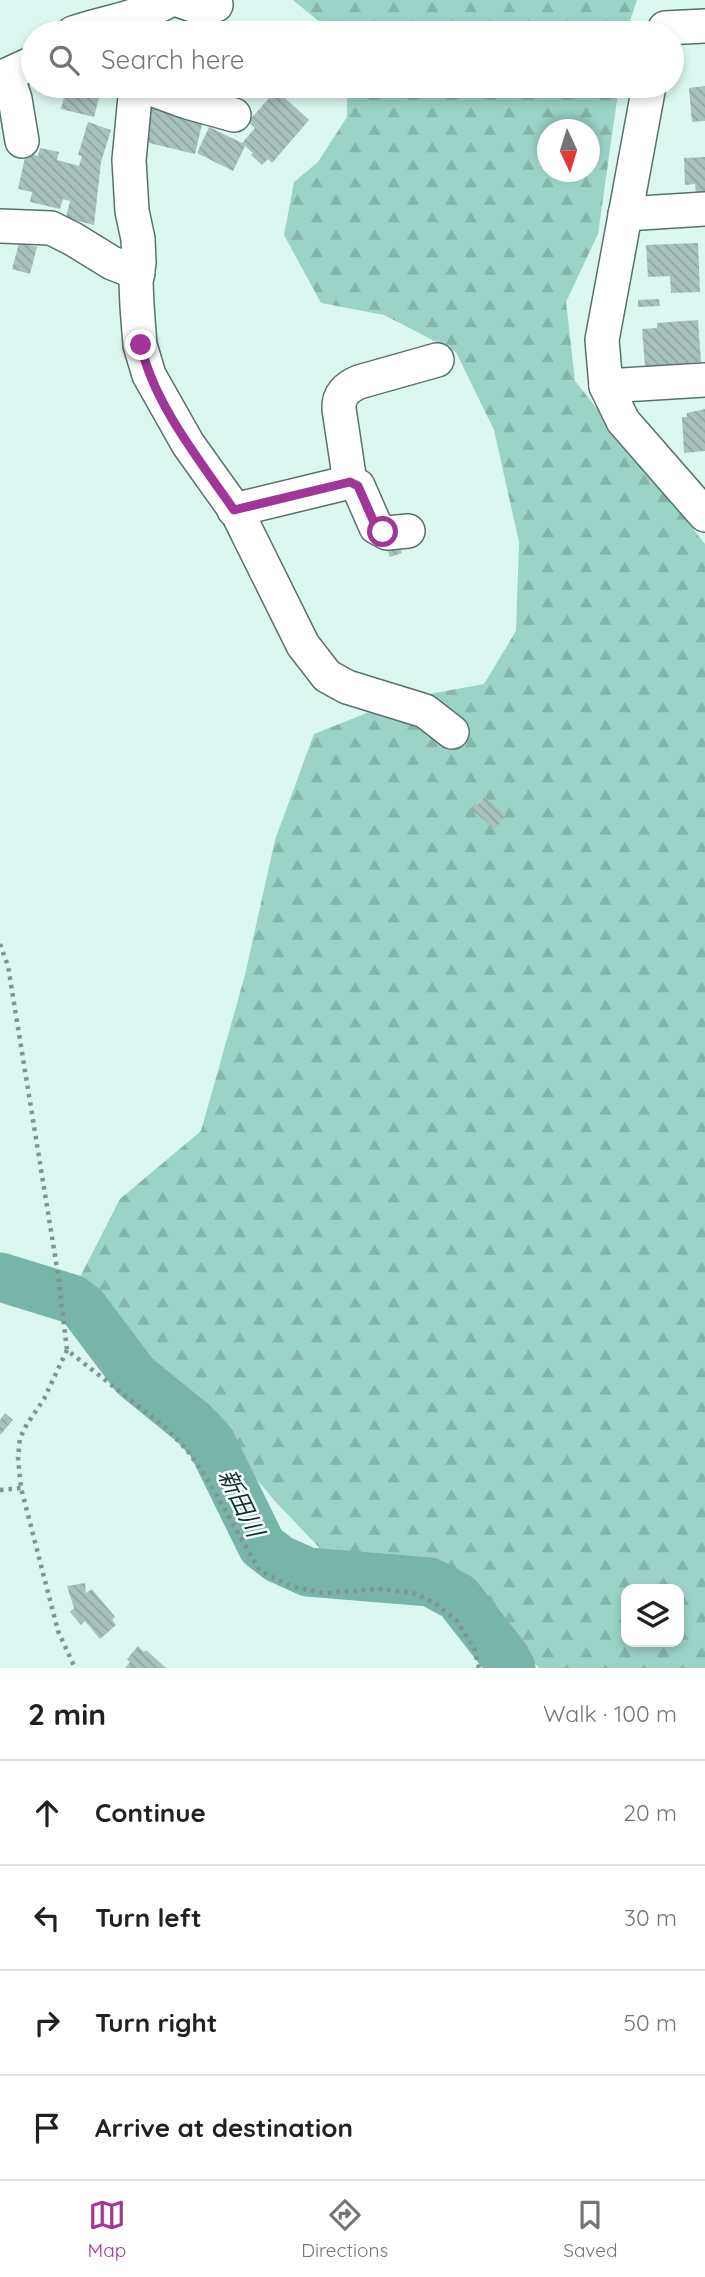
<!DOCTYPE html>
<html lang="en">
<head>
<meta charset="utf-8">
<style>
	:root { --surface:#fff; --page:#f6f6f6; --text:#202124; --muted:#757577; --line:#e0e0e0; --accent:#9f3698 }
	body { margin:0; font-family:Quicksand,"Noto Sans JP",sans-serif; background:var(--page); color:var(--text) }
	.controls { position:absolute; right:21px; bottom:21px; display:grid; overflow:hidden; border-radius:14px; box-shadow:0 4px 10px #0003 }
	.controls button { width:63px; height:63px; display:grid; place-items:center; padding:0; border:0; border-bottom:2px solid var(--line); background:var(--surface); color:var(--text); font:35px sans-serif }
	.compass { position:absolute; left:537px; top:119px; width:63px; height:63px; border-radius:50%; background:var(--surface); box-shadow:0 4px 10px #0003; rotate:176deg }
	.stop { position:absolute; width:21px; height:21px; margin:-16px; border:5px solid #9f3698; border-radius:50%; background:#fff }
	.stop.end { background:#9f3698; border-color:#fff; box-shadow:0 2px 7px #0008 }
	.list { margin:0; padding:0; list-style:none }
	h2 { display:flex; justify-content:space-between; align-items:center; height:91px; margin:0; padding:0 28px; font-size:30px }
	h2 small { font-size:23px; font-weight:400; color:var(--muted) }
	.list li { display:grid; grid-template-columns:46px 1fr auto; gap:21px; align-items:center; box-sizing:border-box; height:105px; padding:0 28px; border-top:2px solid var(--line) }
	.list b { display:block; font-size:26px; white-space:nowrap }
	.list em { font-size:23px; font-style:normal; color:var(--muted) }
	.icon { flex:none; width:38px; height:38px; fill:none; stroke:currentColor; stroke-width:2; stroke-linecap:round; stroke-linejoin:round }
	.map { position:relative; flex:none; width:705px; height:1668px; overflow:hidden }
	.search { position:absolute; background:var(--surface); box-shadow:0 4px 10px #0003; left:21px; right:21px; top:21px; height:77px; display:flex; align-items:center; gap:18px; box-sizing:border-box; padding:0 24px; border-radius:38px; color:var(--muted); font-size:26px }
	.sheet { height:511px; background:var(--surface) }
	nav { display:flex; justify-content:space-around; align-items:center; box-sizing:border-box; height:98px; border-top:2px solid var(--line); background:var(--surface); font-size:19px; color:var(--muted) }
	nav a { display:grid; justify-items:center; gap:4px }
	nav .on { color:var(--accent) }
	.map>svg:first-child { display:block }
	.forest { fill:url(#forest-firs); fill-rule:evenodd }
	.lines { fill:none; stroke-linecap:round; stroke-linejoin:round }
	.river { stroke:#78b5a9; stroke-width:49 }
	.building { fill:url(#building-back-hatch) }
	.minor-casing { stroke:#58716b; stroke-width:36 }
	.path { stroke:#809590; stroke-width:4.5; stroke-dasharray:3.5 5; stroke-linecap:butt }
	.minor { stroke:#fff; stroke-width:33 }
	.route { stroke:#9f3698; stroke-width:9 }
	.labels { text-anchor:middle; stroke-width:5; stroke-linejoin:round; paint-order:stroke }
	.water-label { font-size:24px; font-style:italic; fill:#11302a; stroke:#f8fefd }
</style>
</head>
<body>
<div class="map">
<svg width="705" height="1668" viewBox="0 0 705 1668">
	<defs>
		<pattern id="forest-firs" width="22" height="20" patternUnits="userSpaceOnUse" patternTransform="scale(1.75)"><rect width="22" height="20" fill="#9cd3c7"/><path d="M5 1l3.5 6h-7zM16 11l3.5 6h-7z" fill="#85b4aa"/></pattern>
		<pattern id="building-back-hatch" width="6" height="6" patternUnits="userSpaceOnUse" patternTransform="scale(1.75)"><rect width="6" height="6" fill="#a7c2bc"/><path d="M-1 5l2 2M0 0l6 6M5-1l2 2" fill="none" stroke="#8ea6a1"/></pattern>
	</defs>
	<rect width="100%" height="100%" fill="#daf7f0"/>
	<g class="forest">
		<path d="M 293,0 L 637,0 L 626,33 L 333,33 Z"/>
		<path d="M 347,86 L 619,86 L 598,234 L 566,302 L 575,381 L 705,544 L 705,1668 L 539,1668 L 507,1633 L 464,1593 L 431,1577 L 332,1561 L 274,1500 L 225,1441 L 114,1326 L 80,1277 L 120,1199 L 201,1131 L 245,975 L 275,840 L 314,734 L 402,699 L 484,684 L 516,631 L 519,542 L 494,430 L 456,352 L 384,315 L 321,303 L 284,235 L 294,182 L 318,162 L 347,117 ZM 548,130 L 590,130 L 590,172 L 548,172 ZM 626,1589 L 679,1589 L 679,1642 L 626,1642 Z"/>
	</g>
	<g class="lines">
		<path class="river" d="M 0,1277 L 72,1299 L 83,1307 L 135,1376 L 194,1424 L 211,1442 L 262,1546 L 279,1559 L 308,1572 L 430,1582 L 458,1597 L 505,1657 L 511,1668"/>
	</g>
	<g class="building">
		<path d="M 67,86 L 102,86 L 94,117 L 61,109 Z"/>
		<path d="M 705,86 L 705,121 L 692,122 L 689,88 Z"/>
		<path d="M 276,90 L 309,120 L 272,163 L 268,159 L 262,165 L 251,155 L 253,153 L 245,146 L 233,171 L 197,153 L 209,127 L 242,143 L 255,128 L 248,122 Z"/>
		<path d="M 150,107 L 203,120 L 195,154 L 141,141 Z"/>
		<path d="M 88,122 L 111,130 L 101,162 L 94,225 L 66,218 L 70,201 L 63,199 L 60,209 L 30,202 L 32,192 L 18,189 L 26,153 L 38,156 L 40,148 L 59,152 L 57,160 L 79,166 L 82,156 L 78,155 Z"/>
		<path d="M 705,157 L 705,192 L 696,193 L 695,184 L 685,185 L 684,158 Z"/>
		<path d="M 19,243 L 37,247 L 30,274 L 12,269 Z"/>
		<path d="M 698,243 L 700,292 L 671,293 L 670,276 L 648,277 L 646,245 Z"/>
		<path d="M 659,299 L 660,306 L 638,307 L 638,300 Z"/>
		<path d="M 698,320 L 701,362 L 645,366 L 642,329 L 657,328 L 657,323 Z"/>
		<path d="M 705,409 L 705,451 L 684,453 L 682,417 L 687,417 L 687,413 Z"/>
		<path d="M 397,539 L 402,553 L 390,557 L 385,543 Z"/>
		<path d="M 485,797 L 506,815 L 495,829 L 471,809 L 475,803 L 478,805 Z"/>
		<path d="M 5,1413 L 13,1420 L 0,1435 L 0,1420 Z"/>
		<path d="M 85,1583 L 86,1593 L 92,1589 L 115,1617 L 112,1620 L 116,1625 L 100,1639 L 85,1621 L 81,1625 L 70,1612 L 74,1608 L 67,1586 Z"/>
		<path d="M 138,1646 L 144,1652 L 146,1650 L 166,1668 L 125,1668 L 130,1662 L 127,1659 Z"/>
	</g>
	<g class="lines">
		<defs>
			<g id="minor">
				<path d="M 178,0 L 198,7 L 216,5"/>
				<path d="M 665,28 L 705,26"/>
				<path d="M 73,33 C 106,22 139,18 170,0"/>
				<path d="M 7,75 L 15,99 L 22,141"/>
				<path d="M 0,78 L 33,63"/>
				<path d="M 136,86 L 129,160 L 132,211 L 138,239 L 139,263 L 136,282 L 137,306 L 140,345 L 149,375 L 188,444 L 238,514 L 303,645 L 327,676 L 347,687 L 425,711 L 452,732"/>
				<path d="M 143,86 L 187,102 L 234,115"/>
				<path d="M 649,86 L 602,340 L 606,386 L 623,421 L 705,515"/>
				<path d="M 625,214 L 705,209"/>
				<path d="M 0,226 L 51,228 L 73,239 L 112,263 L 138,273"/>
				<path d="M 606,386 L 705,380"/>
				<path d="M 350,482 L 339,409 C 338,395 347,387 359,382 L 437,360"/>
				<path d="M 234,510 L 350,482 L 358,486 L 376,527 L 387,533 L 408,531"/>
			</g>
		</defs>
		<use href="#minor" class="minor-casing"/>
		<g class="path">
			<path d="M 0,944 L 8,966 L 58,1274 L 67,1350 L 166,1428 L 187,1450 L 204,1474 L 260,1571 L 290,1586 L 323,1593 L 382,1589 L 413,1593 L 435,1603 L 457,1621 L 474,1648 L 479,1668"/>
			<path d="M 67,1350 L 44,1399 L 27,1424 L 20,1438 L 18,1458 L 21,1488 L 58,1631 L 75,1668"/>
			<path d="M 0,1490 L 21,1488"/>
		</g>
		<use href="#minor" class="minor"/>
	</g>
	<g class="lines">
		<path class="route" d="M 141,345 C 153,403 201,462 234,510 L 350,482 L 358,486 L 376,527 L 383,532"/>
	</g>
	<g class="labels">
		<g class="water-label">
			<text transform="translate(241 1503) rotate(64)" y="8">新田川</text>
		</g>
	</g>
</svg>
<div class="controls">
<button><svg class="icon" aria-label="layers" viewBox="0 0 24 24"><path d="M12 4l9 5-9 5-9-5zM3 14l9 5 9-5"/></svg></button>
</div>
<svg class="compass" viewBox="-18 -18 36 36"><path d="M0-13l5 13h-10z" fill="#e53935"/><path d="M0 13l5-13h-10z" fill="#757577"/></svg>
<div class="stop" style="left:383px;top:532px"></div>
<div class="stop end" style="left:141px;top:345px"></div>
<div class="search"><svg class="icon" aria-label="search" viewBox="0 0 24 24"><circle cx="10" cy="10" r="6"/><path d="M15 15l6 6"/></svg>Search here</div>
</div>
<section class="sheet">
<h2>2 min<small>Walk · 100 m</small></h2>
<ul class="list">
<li><svg class="icon" aria-label="ahead" viewBox="0 0 24 24"><path d="M12 20V5M6 11l6-6 6 6"/></svg><div><b>Continue</b></div><em>20 m</em></li>
<li><svg class="icon" aria-label="left" viewBox="0 0 24 24"><path d="M17 20v-9H6M10 6l-5 5 5 5"/></svg><div><b>Turn left</b></div><em>30 m</em></li>
<li><svg class="icon" aria-label="right" viewBox="0 0 24 24"><path d="M7 20v-9h11M14 6l5 5-5 5"/></svg><div><b>Turn right</b></div><em>50 m</em></li>
<li><svg class="icon" aria-label="arrive" viewBox="0 0 24 24"><path d="M6 21V4h12l-3 4 3 4H6"/></svg><div><b>Arrive at destination</b></div></li>
</ul>
</section>
<nav>
<a class="on"><svg class="icon" aria-label="map" viewBox="0 0 24 24"><path d="M3 6l6-2 6 2 6-2v14l-6 2-6-2-6 2zM9 4v14M15 6v14"/></svg>Map</a>
<a><svg class="icon" aria-label="directions" viewBox="0 0 24 24"><path d="M12 3l9 9-9 9-9-9zM9 14v-3h6M13 9l2 2-2 2"/></svg>Directions</a>
<a><svg class="icon" aria-label="saved" viewBox="0 0 24 24"><path d="M7 4h10v16l-5-4-5 4z"/></svg>Saved</a>
</nav>
</body>
</html>
